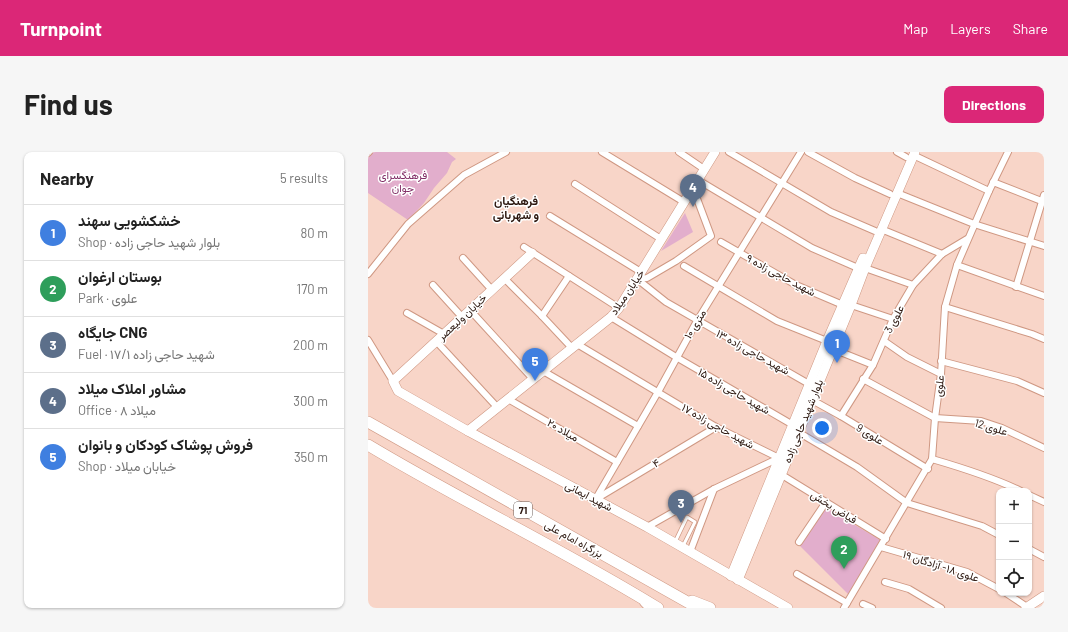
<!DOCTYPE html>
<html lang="en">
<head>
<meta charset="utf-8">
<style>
	:root { --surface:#fff; --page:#f6f6f6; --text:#222; --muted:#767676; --line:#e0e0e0; --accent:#db2777 }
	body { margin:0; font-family:Barlow,Vazirmatn,sans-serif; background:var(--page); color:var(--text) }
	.controls { position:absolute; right:12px; bottom:12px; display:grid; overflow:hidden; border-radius:8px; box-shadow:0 1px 3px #0004 }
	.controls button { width:36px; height:36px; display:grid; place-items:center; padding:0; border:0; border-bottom:1px solid var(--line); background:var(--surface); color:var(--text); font:20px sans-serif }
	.you { position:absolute; left:454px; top:276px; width:14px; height:14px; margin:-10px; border:3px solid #fff; border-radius:50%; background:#1a73e8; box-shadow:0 0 0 6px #1a73e833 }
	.badge { display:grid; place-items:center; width:26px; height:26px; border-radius:50%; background:var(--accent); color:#fff; font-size:13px; font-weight:700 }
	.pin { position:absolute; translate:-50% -33px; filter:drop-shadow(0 1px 2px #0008) }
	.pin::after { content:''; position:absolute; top:21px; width:14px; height:12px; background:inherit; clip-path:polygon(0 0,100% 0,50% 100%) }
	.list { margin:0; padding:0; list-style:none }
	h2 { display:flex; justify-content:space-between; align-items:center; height:52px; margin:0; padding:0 16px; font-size:17px }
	h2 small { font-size:13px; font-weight:400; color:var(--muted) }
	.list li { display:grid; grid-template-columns:26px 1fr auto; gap:12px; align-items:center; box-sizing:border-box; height:56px; padding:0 16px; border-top:1px solid var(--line) }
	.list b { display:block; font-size:15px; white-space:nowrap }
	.list p { margin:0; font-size:13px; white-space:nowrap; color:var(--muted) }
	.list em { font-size:13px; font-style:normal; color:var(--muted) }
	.icon { flex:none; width:22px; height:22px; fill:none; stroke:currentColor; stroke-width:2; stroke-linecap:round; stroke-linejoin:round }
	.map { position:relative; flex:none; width:676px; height:456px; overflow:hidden; border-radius:8px }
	header { display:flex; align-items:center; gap:24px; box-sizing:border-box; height:56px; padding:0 20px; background:var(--accent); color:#fff }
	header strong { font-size:19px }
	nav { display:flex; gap:22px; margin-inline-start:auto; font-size:14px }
	.intro { display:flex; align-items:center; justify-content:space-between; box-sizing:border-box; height:96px; padding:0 24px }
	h1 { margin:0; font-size:28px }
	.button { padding:10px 18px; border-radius:8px; background:var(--accent); color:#fff; font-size:14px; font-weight:700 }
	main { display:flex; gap:24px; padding:0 24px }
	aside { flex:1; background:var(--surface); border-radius:8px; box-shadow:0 1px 3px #0004 }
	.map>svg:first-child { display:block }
	.green { fill:#e2aecc }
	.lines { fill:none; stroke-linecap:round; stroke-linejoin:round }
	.lane-casing { stroke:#cf9883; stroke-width:4.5 }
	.street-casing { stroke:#cf9883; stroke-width:8 }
	.secondary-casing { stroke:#cf9883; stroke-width:10 }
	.highway-casing { stroke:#cf9883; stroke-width:12 }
	.lane { stroke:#fff; stroke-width:3 }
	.street { stroke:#fff; stroke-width:6 }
	.secondary { stroke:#fff; stroke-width:9 }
	.highway { stroke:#fff; stroke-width:11 }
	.labels { text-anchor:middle; stroke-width:3; stroke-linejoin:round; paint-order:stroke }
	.shield { fill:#fff; stroke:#6a5c56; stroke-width:1 }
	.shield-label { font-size:10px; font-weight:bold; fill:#2a160e }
	.park-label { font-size:11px; fill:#7f2b64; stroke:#fff }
	.street-label { font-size:11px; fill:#2a160e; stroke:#fff }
	.neighbourhood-label { font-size:12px; font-weight:bold; fill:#2a160e; stroke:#fff }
</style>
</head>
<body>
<header>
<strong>Turnpoint</strong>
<nav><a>Map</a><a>Layers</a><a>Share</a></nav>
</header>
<div class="intro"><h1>Find us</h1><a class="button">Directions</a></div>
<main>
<aside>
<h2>Nearby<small>5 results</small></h2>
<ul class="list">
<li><span class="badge" style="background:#3f7fe0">1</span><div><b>خشکشویی سهند</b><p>Shop · بلوار شهید حاجی زاده</p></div><em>80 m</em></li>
<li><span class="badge" style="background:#2e9e5b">2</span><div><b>بوستان ارغوان</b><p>Park · علوی</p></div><em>170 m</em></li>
<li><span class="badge" style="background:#5c6f8a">3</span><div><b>جایگاه CNG</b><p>Fuel · شهید حاجی زاده ۱۷/۱</p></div><em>200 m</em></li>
<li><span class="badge" style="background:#5c6f8a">4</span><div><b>مشاور املاک میلاد</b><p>Office · میلاد ۸</p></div><em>300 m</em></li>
<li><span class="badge" style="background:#3f7fe0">5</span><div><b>فروش پوشاک کودکان و بانوان</b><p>Shop · خیابان میلاد</p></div><em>350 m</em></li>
</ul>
</aside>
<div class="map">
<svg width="676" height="456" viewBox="0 0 676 456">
	<rect width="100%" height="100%" fill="#f8d5c8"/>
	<g class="green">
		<path d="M 0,0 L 79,0 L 88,7 L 84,10 L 79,21 L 66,36 L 56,51 L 40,68 L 0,41 Z"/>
		<path d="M 317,61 L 325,80 L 293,99 Z"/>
		<path d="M 453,353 L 514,389 L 480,442 L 430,392 Z"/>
	</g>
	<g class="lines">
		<defs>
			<g id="lane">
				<path d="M 307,390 L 319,365 L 327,370 L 315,394"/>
				<path d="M 274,452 L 278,456"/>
			</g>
			<g id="street">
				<path d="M 234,0 L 316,50"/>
				<path d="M 311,0 L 336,17"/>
				<path d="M 361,0 L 463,60 L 507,79"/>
				<path d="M 440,0 L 487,26 L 522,42"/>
				<path d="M 529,0 L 538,5"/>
				<path d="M 0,1 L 1,0"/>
				<path d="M 545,3 L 621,39"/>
				<path d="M 330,28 L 444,96 L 490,116"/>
				<path d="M 625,30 L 676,50"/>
				<path d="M 207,32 L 293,87"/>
				<path d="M 529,41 L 606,72 L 676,94"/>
				<path d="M 182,64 L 273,120"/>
				<path d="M 513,77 L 574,102"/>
				<path d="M 353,90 L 428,133 L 475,153"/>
				<path d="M 156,95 L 251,156"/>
				<path d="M 95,106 L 124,138"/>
				<path d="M 589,113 L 676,144"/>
				<path d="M 316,114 L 409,169 L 459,189"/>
				<path d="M 497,116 L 545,133"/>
				<path d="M 0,122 L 40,72 L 96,23 L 138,0"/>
				<path d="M 136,126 L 174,164 L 204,196"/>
				<path d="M 269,127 L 298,150 L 441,232"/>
				<path d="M 269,127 L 279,126 L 308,109 L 343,84 L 325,36"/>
				<path d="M 65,133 L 94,165"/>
				<path d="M 648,135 L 676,43"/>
				<path d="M 483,153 L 525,167"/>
				<path d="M 577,155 L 664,182 L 676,187"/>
				<path d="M 102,158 L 165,227"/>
				<path d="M 39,161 L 76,182"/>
				<path d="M 174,164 L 201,124"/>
				<path d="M 243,165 L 308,205 L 425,273"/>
				<path d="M 0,188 L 25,229"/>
				<path d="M 68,189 L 129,255"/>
				<path d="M 516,189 L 539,205 L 573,222"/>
				<path d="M 209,192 L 348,275 L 411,306"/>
				<path d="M 465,197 L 505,213"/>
				<path d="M 573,209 L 649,229 L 676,241"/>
				<path d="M 175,219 L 270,274"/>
				<path d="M 495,227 L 567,266 L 613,269 L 634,276 L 676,296"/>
				<path d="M 140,247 L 249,310"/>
				<path d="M 444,248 L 473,264 L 560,317"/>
				<path d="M 473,264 L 505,213 L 525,167 L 545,133 L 574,102 L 599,87"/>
				<path d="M 430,280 L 489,315 L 539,351 L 614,374 L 631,383"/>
				<path d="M 564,307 C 595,316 624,325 653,339"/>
				<path d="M 414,323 L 518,387"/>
				<path d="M 661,343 L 676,350"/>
				<path d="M 228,347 L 348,275"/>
				<path d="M 227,348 L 290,240 L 329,169 L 433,0"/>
				<path d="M 279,375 L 346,337 L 411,306"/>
				<path d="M 431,390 L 458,350"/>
				<path d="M 513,395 L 599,420 L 631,437"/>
				<path d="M 661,397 L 676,405"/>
				<path d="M 322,400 L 346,337"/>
				<path d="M 429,422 L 479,451"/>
				<path d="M 517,430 L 541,437 L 573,456"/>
				<path d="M 638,441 L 659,455"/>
				<path d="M 495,452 L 504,456"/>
				<path d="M 476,456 L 564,307 L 567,266 L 573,222 L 577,155 L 589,113 L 621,39 L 640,0"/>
			</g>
			<g id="secondary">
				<path d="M 164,101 L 25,229 L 30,239 L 100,279 L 279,375 L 420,456"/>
				<path d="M 100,279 L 243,165 L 251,156 L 347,0"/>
				<path d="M 363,424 L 459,189 L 495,106"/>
				<path d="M 370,428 L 483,153 L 497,116 L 547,0"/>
				<path d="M 658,456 L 676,444"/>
			</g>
			<g id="highway">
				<path d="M 0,270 L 330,456"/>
				<path d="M 0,293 C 95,350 196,398 290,456"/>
				<path d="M 324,449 L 342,456"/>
			</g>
		</defs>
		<use href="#lane" class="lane-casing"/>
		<use href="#street" class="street-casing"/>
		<use href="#secondary" class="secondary-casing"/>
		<use href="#highway" class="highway-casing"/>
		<use href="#lane" class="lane"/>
		<use href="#street" class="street"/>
		<use href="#secondary" class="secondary"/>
		<use href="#highway" class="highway"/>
	</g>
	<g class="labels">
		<rect class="shield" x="146" y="350" width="18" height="16" rx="3"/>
		<g class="shield-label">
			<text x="155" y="362">71</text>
		</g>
		<g class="park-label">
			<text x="35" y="27">فرهنگسرای<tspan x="35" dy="13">جوان</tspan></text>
		</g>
		<g class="street-label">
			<text transform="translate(413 123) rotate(28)" y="4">شهید حاجی زاده ۹</text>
			<text transform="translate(259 140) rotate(-56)" y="4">خیابان میلاد</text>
			<text transform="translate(94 165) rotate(-43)" y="4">خیابان ولیعصر</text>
			<text transform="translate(526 167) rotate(-63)" y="4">علوی 3</text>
			<text transform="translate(327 172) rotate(-59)" y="4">۱۰ متری</text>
			<text transform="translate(385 200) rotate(29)" y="4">شهید حاجی زاده ۱۳</text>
			<text transform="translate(571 234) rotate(-83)" y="4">علوی</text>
			<text transform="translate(366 239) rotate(30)" y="4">شهید حاجی زاده ۱۵</text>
			<text transform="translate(435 269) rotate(-68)" y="4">بلوار شهید حاجی زاده</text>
			<text transform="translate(350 274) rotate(29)" y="4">شهید حاجی زاده ۱۷</text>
			<text transform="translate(623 275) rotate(16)" y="4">علوی 12</text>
			<text transform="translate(195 278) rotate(30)" y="4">میلاد ۲۰</text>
			<text transform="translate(502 282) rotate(31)" y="4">علوی 9</text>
			<text transform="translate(288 311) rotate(-31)" y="4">۴</text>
			<text transform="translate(221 344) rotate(28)" y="4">شهید ایمانی</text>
			<text transform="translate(466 355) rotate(32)" y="4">فیاض بخش</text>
			<text transform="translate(206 387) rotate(29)" y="4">بزرگراه امام علی</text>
			<text transform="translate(573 414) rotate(18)" y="4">علوی ۱٨- آزادگان ۱۹</text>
		</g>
		<g class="neighbourhood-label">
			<text x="148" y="53">فرهنگیان<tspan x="148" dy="14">و شهربانی</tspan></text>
		</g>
	</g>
</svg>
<div class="controls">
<button>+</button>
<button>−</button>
<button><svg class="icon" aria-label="locate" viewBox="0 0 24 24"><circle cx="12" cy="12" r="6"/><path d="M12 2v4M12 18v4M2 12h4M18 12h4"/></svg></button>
</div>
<div class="you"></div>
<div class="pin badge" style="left:469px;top:211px;background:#3f7fe0">1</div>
<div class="pin badge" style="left:476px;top:417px;background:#2e9e5b">2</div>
<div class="pin badge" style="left:313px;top:371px;background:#5c6f8a">3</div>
<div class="pin badge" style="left:325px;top:55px;background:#5c6f8a">4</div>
<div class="pin badge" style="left:167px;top:229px;background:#3f7fe0">5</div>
</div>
</main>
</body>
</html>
